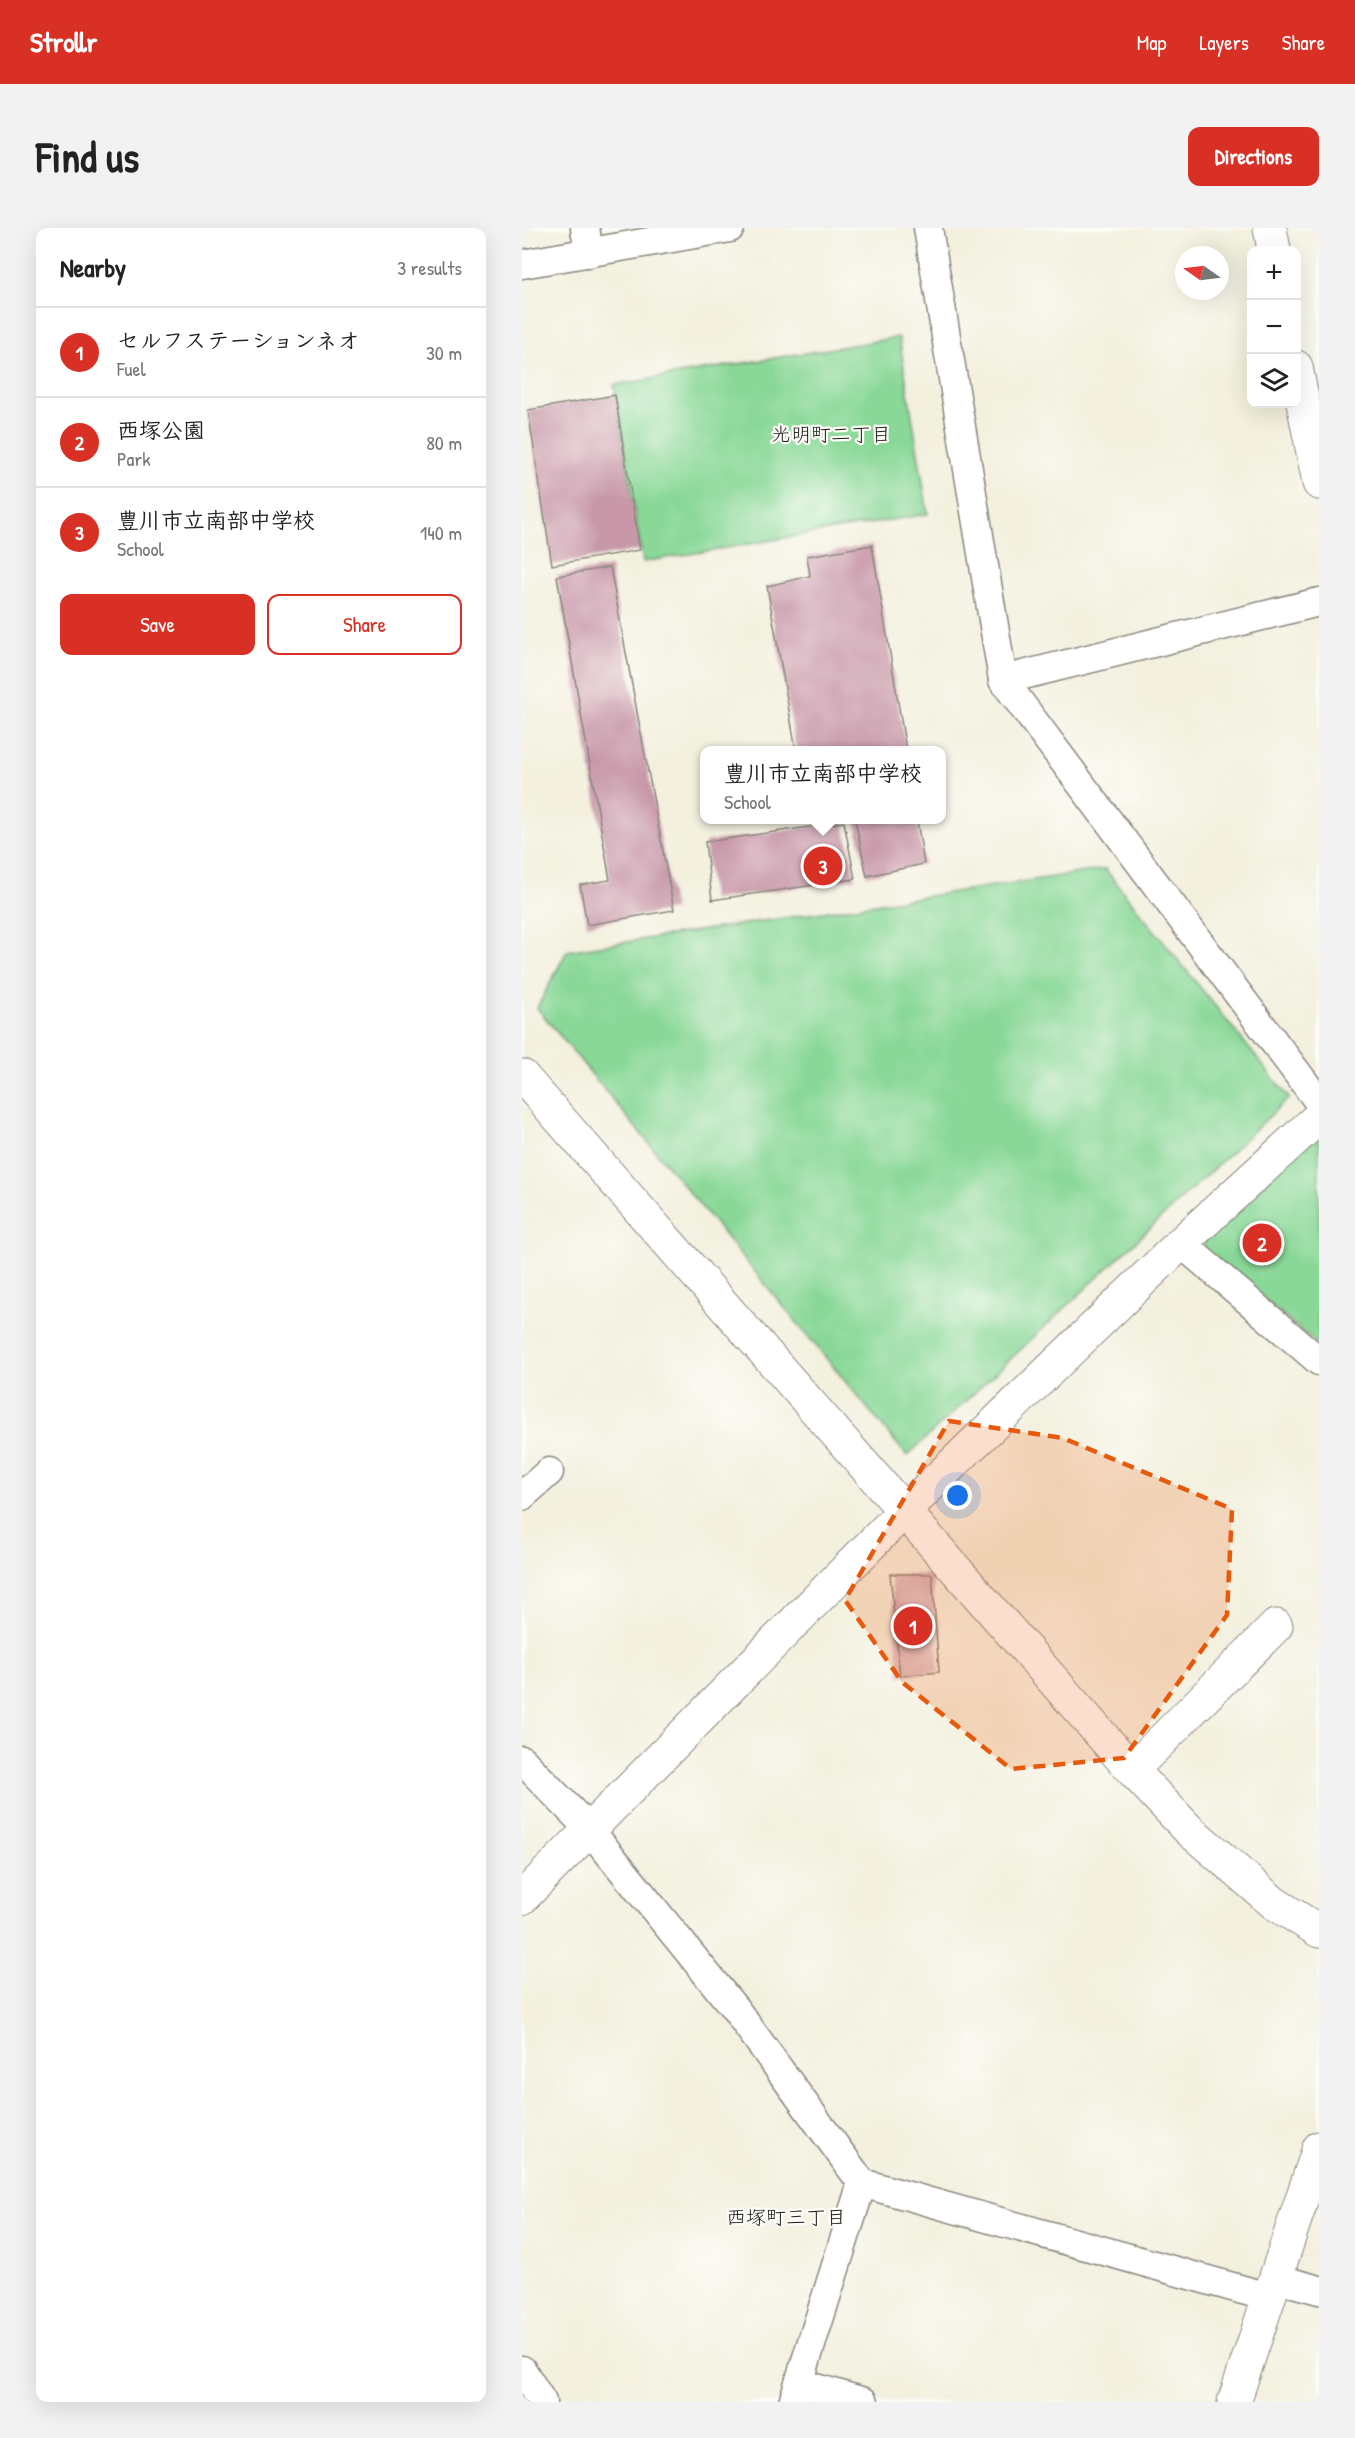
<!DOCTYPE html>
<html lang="en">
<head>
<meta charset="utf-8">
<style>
	:root { --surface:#fff; --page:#f2f2f2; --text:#222; --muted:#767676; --line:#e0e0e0; --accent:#d93025 }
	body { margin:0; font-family:"Patrick Hand","Klee One",sans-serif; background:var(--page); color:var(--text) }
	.controls { position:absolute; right:18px; top:18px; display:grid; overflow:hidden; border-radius:12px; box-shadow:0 6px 24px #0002 }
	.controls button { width:54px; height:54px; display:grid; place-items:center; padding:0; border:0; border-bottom:2px solid var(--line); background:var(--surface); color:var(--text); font:30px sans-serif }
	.compass { position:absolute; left:653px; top:18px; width:54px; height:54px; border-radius:50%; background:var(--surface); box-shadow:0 6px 24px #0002; rotate:284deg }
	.you { position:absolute; left:436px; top:1268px; width:21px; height:21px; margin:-15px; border:4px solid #fff; border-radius:50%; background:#1a73e8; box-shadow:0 0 0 9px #1a73e833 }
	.badge { display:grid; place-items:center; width:39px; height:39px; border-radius:50%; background:var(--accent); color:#fff; font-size:20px; font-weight:700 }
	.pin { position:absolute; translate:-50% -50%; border:3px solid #fff; box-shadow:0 2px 6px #0006 }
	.popup { position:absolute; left:178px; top:518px; width:246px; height:78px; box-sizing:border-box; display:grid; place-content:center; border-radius:12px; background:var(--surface); filter:drop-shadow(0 2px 4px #0005); font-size:20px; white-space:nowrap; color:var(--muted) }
	.popup b { font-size:22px; color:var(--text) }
	.popup::after { content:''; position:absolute; left:50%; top:100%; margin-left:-12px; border:12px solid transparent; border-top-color:var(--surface) }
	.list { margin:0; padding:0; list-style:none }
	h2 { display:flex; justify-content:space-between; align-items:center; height:78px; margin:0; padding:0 24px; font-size:26px }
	h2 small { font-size:20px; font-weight:400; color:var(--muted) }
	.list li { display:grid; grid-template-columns:39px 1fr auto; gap:18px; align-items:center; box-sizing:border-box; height:90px; padding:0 24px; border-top:2px solid var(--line) }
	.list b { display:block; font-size:22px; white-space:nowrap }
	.list p { margin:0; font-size:20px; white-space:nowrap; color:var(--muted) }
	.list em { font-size:20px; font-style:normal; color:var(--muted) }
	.actions { display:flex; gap:12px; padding:18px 24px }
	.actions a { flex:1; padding:14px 0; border:2px solid var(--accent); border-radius:12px; text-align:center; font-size:21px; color:var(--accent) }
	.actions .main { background:var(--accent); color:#fff }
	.icon { flex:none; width:33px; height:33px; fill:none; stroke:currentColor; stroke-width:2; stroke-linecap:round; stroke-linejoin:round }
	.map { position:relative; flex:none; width:797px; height:2174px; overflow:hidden; border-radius:12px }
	header { display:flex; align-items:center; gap:36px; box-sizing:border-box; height:84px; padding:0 30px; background:var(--accent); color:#fff }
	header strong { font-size:28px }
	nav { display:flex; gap:33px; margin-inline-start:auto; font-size:21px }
	.intro { display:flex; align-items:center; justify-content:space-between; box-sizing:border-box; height:144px; padding:0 36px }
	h1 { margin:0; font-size:42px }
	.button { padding:15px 27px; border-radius:12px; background:var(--accent); color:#fff; font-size:21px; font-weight:700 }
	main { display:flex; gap:36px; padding:0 36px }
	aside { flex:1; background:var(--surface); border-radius:12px; box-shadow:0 6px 24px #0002 }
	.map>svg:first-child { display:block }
	.green { fill:#89d897; stroke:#527a5a; stroke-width:1.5 }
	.building { fill:#c898a9 }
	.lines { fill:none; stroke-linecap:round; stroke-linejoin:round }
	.minor-casing { stroke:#88867d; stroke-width:31 }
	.tertiary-casing { stroke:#88867d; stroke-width:35 }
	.minor { stroke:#fff; stroke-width:28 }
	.tertiary { stroke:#fff; stroke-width:33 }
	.marked { fill:#e8590c; fill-opacity:0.2; stroke:#e8590c; stroke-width:4.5; stroke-dasharray:12 8; stroke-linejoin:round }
	.labels { text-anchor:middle; stroke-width:4.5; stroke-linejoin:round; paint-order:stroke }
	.neighbourhood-label { font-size:20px; fill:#1c1c1c; stroke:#fdfcf7 }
</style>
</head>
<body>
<header>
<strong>Strollr</strong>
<nav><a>Map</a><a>Layers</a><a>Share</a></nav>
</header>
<div class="intro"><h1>Find us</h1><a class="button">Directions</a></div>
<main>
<aside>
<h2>Nearby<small>3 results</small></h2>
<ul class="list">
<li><span class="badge">1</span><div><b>セルフステーションネオ</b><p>Fuel</p></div><em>30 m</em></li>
<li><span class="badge">2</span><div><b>西塚公園</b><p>Park</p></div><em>80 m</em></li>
<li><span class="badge">3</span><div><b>豊川市立南部中学校</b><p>School</p></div><em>140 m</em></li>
</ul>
<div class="actions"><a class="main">Save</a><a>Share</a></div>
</aside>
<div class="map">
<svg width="797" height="2174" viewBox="0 0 797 2174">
	<rect width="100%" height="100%" fill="#fdfcf7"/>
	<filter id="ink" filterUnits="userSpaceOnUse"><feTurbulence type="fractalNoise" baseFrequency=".0167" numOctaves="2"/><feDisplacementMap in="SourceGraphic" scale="12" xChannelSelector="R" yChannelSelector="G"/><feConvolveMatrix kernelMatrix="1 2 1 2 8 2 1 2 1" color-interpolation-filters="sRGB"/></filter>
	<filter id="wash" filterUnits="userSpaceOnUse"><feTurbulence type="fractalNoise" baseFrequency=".008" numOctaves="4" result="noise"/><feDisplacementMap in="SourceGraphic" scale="24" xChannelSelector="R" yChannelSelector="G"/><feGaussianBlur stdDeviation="1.35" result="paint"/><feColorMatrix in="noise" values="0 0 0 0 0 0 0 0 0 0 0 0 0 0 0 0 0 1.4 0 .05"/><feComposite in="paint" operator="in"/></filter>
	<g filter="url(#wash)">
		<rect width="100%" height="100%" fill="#f3f0de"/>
		<g class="green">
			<path d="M 377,109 L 406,286 L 121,334 L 92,157 Z"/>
			<path d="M 583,641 L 767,870 L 385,1228 L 15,780 L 45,723 Z"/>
			<path d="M 797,907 L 797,1117 L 683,1023 L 681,1007 Z"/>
		</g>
		<g id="blocks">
			<g class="building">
				<path d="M 93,167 L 118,322 L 30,337 L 6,182 Z"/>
				<path d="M 350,317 L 384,522 L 274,522 L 245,358 L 288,348 L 285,328 Z"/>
				<path d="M 88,339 L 152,682 L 65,697 L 58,657 L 88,652 L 35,348 Z"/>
				<path d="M 333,592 L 395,592 L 402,636 L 345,648 Z"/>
				<path d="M 322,594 L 333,651 L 190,672 L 183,614 Z"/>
				<path d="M 368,1346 L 410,1346 L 417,1444 L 378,1448 Z"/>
			</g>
		</g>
	</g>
	<g filter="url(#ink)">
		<use href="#blocks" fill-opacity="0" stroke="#88867d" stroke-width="1.5"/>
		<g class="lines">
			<defs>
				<g id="minor">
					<path d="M 63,0 L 67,25"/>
					<path d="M 406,0 L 481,452 L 797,874"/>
					<path d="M 0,36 L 208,0"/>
					<path d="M 481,452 L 797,374"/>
					<path d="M 659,1015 L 797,1133"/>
					<path d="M 0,1268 L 27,1244"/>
					<path d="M 0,1532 L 67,1601 L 214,1782 L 340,1955 L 746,2069"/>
					<path d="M 753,2050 L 797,2062"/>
					<path d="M 0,2142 L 20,2174"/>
					<path d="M 277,2155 L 342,2174"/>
					<path d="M 271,2174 L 340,1955"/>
				</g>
				<g id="tertiary">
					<path d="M 748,0 L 752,22"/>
					<path d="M 774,139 L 797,255"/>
					<path d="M 0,848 L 610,1542 L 666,1601 L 752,1675 L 797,1703"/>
					<path d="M 610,1542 L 754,1398"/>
					<path d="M 0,1670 L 381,1284 L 659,1015 L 797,889"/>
					<path d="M 712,2174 L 797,1920"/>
				</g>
			</defs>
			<use href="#minor" class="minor-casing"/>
			<use href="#tertiary" class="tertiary-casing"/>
			<use href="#minor" class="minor"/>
			<use href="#tertiary" class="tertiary"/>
		</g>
	</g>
	<path class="marked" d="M 427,1193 L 541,1210 L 710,1281 L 705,1387 L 602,1530 L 489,1541 L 380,1454 L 323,1372 Z"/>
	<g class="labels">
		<g class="neighbourhood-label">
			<text x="309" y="213">光明町二丁目</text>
			<text x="264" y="1996">西塚町三丁目</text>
		</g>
	</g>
</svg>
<div class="controls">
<button>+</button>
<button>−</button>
<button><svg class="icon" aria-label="layers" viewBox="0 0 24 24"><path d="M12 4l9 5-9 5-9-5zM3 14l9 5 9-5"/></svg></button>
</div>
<svg class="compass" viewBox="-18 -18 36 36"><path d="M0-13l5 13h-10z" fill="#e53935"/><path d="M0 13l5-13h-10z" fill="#767676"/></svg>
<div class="you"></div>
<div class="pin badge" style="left:391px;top:1398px">1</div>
<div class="pin badge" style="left:740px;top:1015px">2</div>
<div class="pin badge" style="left:301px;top:638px">3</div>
<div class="popup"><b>豊川市立南部中学校</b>School</div>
</div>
</main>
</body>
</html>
